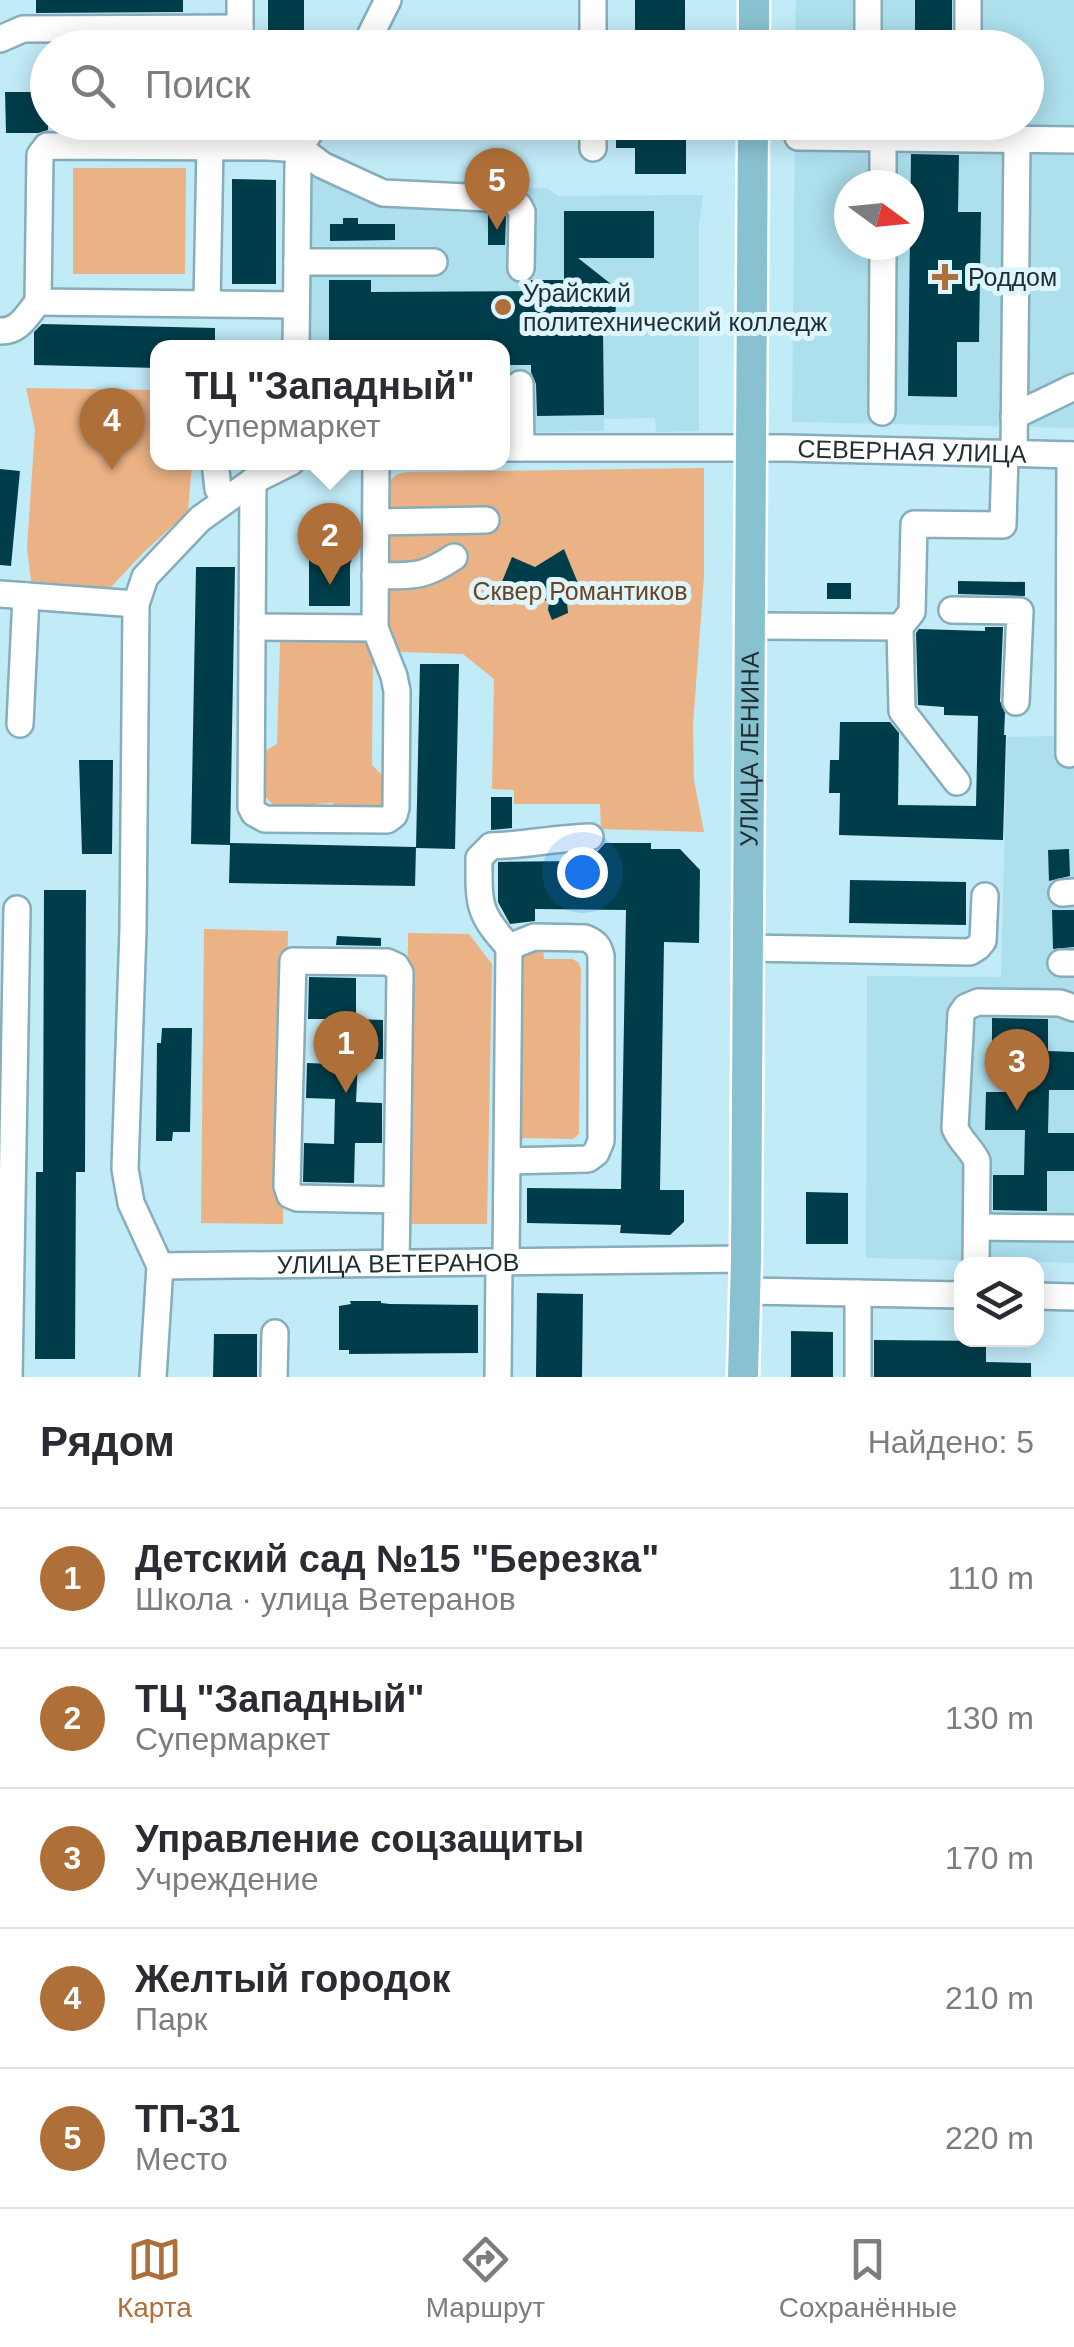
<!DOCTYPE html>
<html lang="ru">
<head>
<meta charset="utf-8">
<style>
	:root { --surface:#fff; --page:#f7f7f7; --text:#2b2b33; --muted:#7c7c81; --line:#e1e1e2; --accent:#af6f38 }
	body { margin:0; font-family:Helvetica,sans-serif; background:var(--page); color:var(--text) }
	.controls { position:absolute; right:30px; bottom:30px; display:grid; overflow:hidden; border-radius:20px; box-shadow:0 5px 25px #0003 }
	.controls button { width:90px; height:90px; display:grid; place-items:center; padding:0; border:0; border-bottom:2px solid var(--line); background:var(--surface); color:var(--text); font:50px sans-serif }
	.compass { position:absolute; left:834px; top:170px; width:90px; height:90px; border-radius:50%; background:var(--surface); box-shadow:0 5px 25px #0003; rotate:105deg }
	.you { position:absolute; left:582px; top:872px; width:35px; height:35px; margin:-25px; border:8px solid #fff; border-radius:50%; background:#1a73e8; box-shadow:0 0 0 15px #1a73e833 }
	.badge { display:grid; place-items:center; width:65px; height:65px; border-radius:50%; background:var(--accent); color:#fff; font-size:32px; font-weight:700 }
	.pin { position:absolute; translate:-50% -82px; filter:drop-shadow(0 2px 5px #0008) }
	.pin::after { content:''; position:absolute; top:52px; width:35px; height:30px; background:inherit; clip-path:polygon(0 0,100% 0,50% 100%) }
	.popup { position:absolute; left:150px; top:340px; width:360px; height:130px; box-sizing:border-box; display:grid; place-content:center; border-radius:20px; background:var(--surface); filter:drop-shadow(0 2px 8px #0005); font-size:32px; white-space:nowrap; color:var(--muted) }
	.popup b { font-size:38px; color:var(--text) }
	.popup::after { content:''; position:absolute; left:50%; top:100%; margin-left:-20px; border:20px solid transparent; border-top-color:var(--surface) }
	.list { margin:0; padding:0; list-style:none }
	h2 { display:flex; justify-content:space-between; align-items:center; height:130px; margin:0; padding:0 40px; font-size:42px }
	h2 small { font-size:32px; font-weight:400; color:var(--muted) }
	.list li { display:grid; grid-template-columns:65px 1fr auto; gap:30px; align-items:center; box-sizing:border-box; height:140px; padding:0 40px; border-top:2px solid var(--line) }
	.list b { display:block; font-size:38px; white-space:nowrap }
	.list p { margin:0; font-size:32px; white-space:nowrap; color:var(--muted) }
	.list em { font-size:32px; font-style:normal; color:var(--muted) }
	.icon { flex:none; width:55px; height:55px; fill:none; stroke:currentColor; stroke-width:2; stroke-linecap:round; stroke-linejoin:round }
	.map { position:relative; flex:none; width:1074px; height:1377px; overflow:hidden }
	.search { position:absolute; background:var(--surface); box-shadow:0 5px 25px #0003; left:30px; right:30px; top:30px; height:110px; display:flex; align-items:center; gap:25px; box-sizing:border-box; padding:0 35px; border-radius:55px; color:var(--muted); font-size:38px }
	.sheet { height:830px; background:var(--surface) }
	nav { display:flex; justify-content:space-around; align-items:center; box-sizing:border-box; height:140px; border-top:2px solid var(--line); background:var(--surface); font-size:28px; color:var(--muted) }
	nav a { display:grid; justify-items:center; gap:5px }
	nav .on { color:var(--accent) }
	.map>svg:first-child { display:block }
	.built { fill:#addfed; fill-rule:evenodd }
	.green { fill:#ebb285 }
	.building { fill:#003d4a }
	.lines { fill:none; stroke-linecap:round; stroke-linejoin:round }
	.minor-casing { stroke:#86adb9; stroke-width:30 }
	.major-casing { stroke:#fff; stroke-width:35 }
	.minor { stroke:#fff; stroke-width:25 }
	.major { stroke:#88c2d0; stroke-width:30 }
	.poi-dot { fill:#af6f38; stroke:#ddf5fd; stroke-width:4 }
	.labels { text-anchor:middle; stroke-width:10; stroke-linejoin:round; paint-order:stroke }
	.poi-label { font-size:25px; fill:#1e2e32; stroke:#ddf5fd; text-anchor:start }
	.street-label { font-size:25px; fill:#1e2e32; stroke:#ddf5fd }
	.park-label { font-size:25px; fill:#6e431f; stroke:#ddf5fd }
</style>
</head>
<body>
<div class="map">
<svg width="1074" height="1377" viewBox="0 0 1074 1377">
	<rect width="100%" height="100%" fill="#c2ebf8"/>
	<g class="built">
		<path d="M 796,0 L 1074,0 L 1074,428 L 792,422 L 795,123 L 1026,122 L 1026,48 L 795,47 ZM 849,185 L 909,185 L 909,245 L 849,245 Z"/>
		<path d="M 321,173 L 383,204 L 471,187 L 547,188 L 558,196 L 703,195 L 699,224 L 699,431 L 656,432 L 655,418 L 604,419 L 604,431 L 503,433 L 502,348 L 305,348 L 307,175 Z"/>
		<path d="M 1057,478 L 1074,478 L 1074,1263 L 866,1258 L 867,976 L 1001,977 L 1007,737 L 1055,736 Z"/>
	</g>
	<g class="green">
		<path d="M 73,168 L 186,168 L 185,274 L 73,274 Z"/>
		<path d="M 26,388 L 157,390 L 158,462 L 192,463 L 188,512 L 145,551 L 110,588 L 31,581 L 27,548 L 35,429 Z"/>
		<path d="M 704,468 L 704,577 L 693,725 L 694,780 L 704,832 L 601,829 L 600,804 L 514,804 L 514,790 L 492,789 L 494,679 L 463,654 L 402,652 L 394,647 L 386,630 L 386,487 C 392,476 397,473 410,472 Z"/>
		<path d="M 280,642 L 365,642 L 373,652 L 372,765 L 389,782 L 387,798 L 379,809 L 339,811 L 332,803 L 317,804 L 312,809 L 275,807 L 264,795 L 263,752 L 277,744 Z"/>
		<path d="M 204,929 L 288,931 L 283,1224 L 201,1223 Z"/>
		<path d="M 408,933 L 469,934 L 492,964 L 487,1224 L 406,1224 Z"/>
		<path d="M 543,944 L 544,959 L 572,959 L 578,962 L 581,968 L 579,1134 L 573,1139 L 521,1138 L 517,1134 L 519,954 Z"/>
	</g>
	<g class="building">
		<path d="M 36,0 L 183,0 L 183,12 L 36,13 Z"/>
		<rect x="268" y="0" width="36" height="48"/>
		<rect x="635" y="0" width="50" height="48"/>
		<rect x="915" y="0" width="37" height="48"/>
		<path d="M 5,92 L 48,92 L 48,130 L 38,133 L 6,133 Z"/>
		<path d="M 635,122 L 686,122 L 686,174 L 635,174 L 635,148 L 616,148 L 616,132 L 635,132 Z"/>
		<path d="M 911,154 L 959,155 L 958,212 L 981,212 L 979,342 L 957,342 L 957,397 L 908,396 Z"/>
		<path d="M 232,179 L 276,180 L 276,284 L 232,284 Z"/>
		<path d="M 564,211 L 654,211 L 654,258 L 578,258 L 611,284 L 617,298 L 615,315 L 603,332 L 604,415 L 537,416 L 536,384 L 531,372 L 531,365 L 502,365 L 502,348 L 329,348 L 329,280 L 371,280 L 371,292 L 530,291 L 531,280 L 564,280 Z"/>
		<path d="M 488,214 L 506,216 L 505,245 L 488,245 Z"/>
		<path d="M 343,218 L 358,218 L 358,224 L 395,224 L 395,240 L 330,241 L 330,224 L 343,224 Z"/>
		<path d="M 42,324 L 215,328 L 215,348 L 158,348 L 158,368 L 34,365 L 34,332 Z"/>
		<path d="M 0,469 L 20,471 L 11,566 L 0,565 Z"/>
		<path d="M 357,546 L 350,564 L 350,606 L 309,606 L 309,553 L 317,548 L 323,551 L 337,552 Z"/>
		<path d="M 564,549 L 580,588 L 571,594 L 567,602 L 568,613 L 552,620 L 548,610 L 549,602 L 518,589 L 492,606 L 512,557 L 535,567 Z"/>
		<path d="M 196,567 L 235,567 L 230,843 L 416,847 L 415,886 L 229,883 L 230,845 L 191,844 Z"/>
		<path d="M 958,581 L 1025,582 L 1025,596 L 958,594 Z"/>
		<rect x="827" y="583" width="24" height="16"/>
		<path d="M 985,627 L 1003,627 L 1000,701 L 1005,713 L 1004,735 L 1006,735 L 1003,840 L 839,835 L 840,793 L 829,793 L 830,760 L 839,760 L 840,722 L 890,722 L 899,733 L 898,805 L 976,806 L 978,716 L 944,715 L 944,707 L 918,705 L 916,633 L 919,629 L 985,631 Z"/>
		<path d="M 420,664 L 459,664 L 455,849 L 416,848 Z"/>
		<path d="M 79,760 L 113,760 L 112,854 L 82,854 Z"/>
		<path d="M 491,797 L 512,797 L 512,828 L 491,830 Z"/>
		<path d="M 605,843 L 651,843 L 651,849 L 680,849 L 700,870 L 699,943 L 664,942 L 660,1190 L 684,1190 L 684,1222 L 670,1235 L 620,1233 L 621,1225 L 527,1223 L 527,1188 L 621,1189 L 626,910 L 535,909 L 535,921 L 510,924 L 498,902 L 498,862 L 574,861 L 574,854 L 598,851 Z"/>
		<path d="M 1069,849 L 1070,876 L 1049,881 L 1048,850 Z"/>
		<path d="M 850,880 L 966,882 L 966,925 L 849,923 Z"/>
		<path d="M 44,890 L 86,890 L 85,1172 L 76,1172 L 75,1359 L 35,1359 L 36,1172 L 43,1172 Z"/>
		<path d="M 1052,910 L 1074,910 L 1074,947 L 1053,949 Z"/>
		<path d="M 337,936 L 381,938 L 381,946 L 336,945 Z"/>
		<path d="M 309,977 L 356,978 L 356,1019 L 383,1020 L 383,1059 L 358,1059 L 356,1102 L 382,1103 L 382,1143 L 355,1143 L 354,1183 L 303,1182 L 304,1143 L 334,1144 L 335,1099 L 306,1098 L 307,1063 L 333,1064 L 334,1019 L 308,1019 Z"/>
		<path d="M 992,1018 L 1048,1019 L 1048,1051 L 1074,1052 L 1074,1090 L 1049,1090 L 1048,1133 L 1074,1133 L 1074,1171 L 1047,1171 L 1047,1211 L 993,1210 L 993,1175 L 1024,1175 L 1025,1130 L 985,1130 L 986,1092 L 1024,1092 L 1024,1050 L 992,1050 Z"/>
		<path d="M 162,1028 L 192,1028 L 190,1132 L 173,1132 L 172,1141 L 156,1141 L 157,1043 L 161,1043 Z"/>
		<path d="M 806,1192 L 848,1193 L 848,1244 L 806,1244 Z"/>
		<path d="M 537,1293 L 583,1294 L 582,1377 L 536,1377 Z"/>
		<path d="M 350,1301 L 381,1301 L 381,1303 L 390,1304 L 478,1305 L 478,1353 L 349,1354 L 349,1350 L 339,1350 L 339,1306 L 351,1304 Z"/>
		<path d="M 791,1331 L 833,1332 L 833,1377 L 791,1377 Z"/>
		<path d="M 214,1334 L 257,1334 L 257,1377 L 213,1377 Z"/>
		<path d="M 874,1340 L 986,1341 L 986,1362 L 1031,1363 L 1031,1377 L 874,1377 Z"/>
	</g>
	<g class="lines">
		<defs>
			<g id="minor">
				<path d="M 593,0 L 593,48"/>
				<path d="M 868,0 L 868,48"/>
				<path d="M 968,0 L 968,48"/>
				<path d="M 0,39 L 23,29 L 240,28"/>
				<path d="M 240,48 L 240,0"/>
				<path d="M 364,48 L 388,0"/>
				<path d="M 593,122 L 593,148"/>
				<path d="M 798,137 L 1074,140"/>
				<path d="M 883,185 L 883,138"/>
				<path d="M 297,262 L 434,262"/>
				<path d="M 207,303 L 210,146"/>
				<path d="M 296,305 L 38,302 L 40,155 L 47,146 L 268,147 L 301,149 L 322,165 L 383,193 L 509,199 L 519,206 L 522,212 L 521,268"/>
				<path d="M 0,331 C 19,332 27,315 38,302"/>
				<path d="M 296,348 L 298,164 L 305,139 L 317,122"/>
				<path d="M 520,384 L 521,448"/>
				<path d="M 882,412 L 883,245"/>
				<path d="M 1014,416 L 1074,387"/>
				<path id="s1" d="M 502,448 L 786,448 L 1074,455"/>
				<path d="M 1014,454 L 1017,140"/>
				<path d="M 215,462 L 218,489 L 226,499"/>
				<path d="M 253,481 L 251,807 L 254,813 L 265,819 L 387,820 L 394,815 L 396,808 L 397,691 L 394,676 L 375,628 L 376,462"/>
				<path d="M 376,522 L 486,520"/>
				<path d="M 375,576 C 413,575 421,579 454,557"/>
				<path d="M 0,594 L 136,604"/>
				<path d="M 952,610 L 1020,611 L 1016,702"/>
				<path d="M 749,626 L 900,627 L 902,711 L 957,782"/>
				<path d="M 252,627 L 375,628"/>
				<path d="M 900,627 L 912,612 L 914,524 L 1003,525 L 1005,454"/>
				<path d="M 20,724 L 26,596"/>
				<path d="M 1069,754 L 1070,455"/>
				<path d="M 1062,893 L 1074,892"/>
				<path d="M 748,948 L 970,952 L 978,947 L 983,941 L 985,896"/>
				<path d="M 1061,963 L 1074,963"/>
				<path d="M 508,1161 L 588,1159 L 596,1153 L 601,1141 L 601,956 C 599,946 595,942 585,938 L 534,937 L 509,947"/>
				<path d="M 977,1227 L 1074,1228"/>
				<path d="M 506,1261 L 509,947 C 477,912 479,904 479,858 L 491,846 C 525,845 556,838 590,837"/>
				<path d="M 396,1263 L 397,1200 L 400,973 L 396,966 L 387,962 L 293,961 L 287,1186 L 290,1195 L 297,1198 L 397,1200"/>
				<path d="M 976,1264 L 977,1161 C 971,1148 960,1141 955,1128 L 961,1014 L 966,1007 L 978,1002 L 1060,1003 L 1074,1008"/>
				<path id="s2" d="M 160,1266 L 746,1259"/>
				<path d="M 746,1291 L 962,1295"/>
				<path d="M 1036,1296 L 1074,1297"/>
				<path d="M 9,1377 L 17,909"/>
				<path d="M 153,1377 L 160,1266 L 131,1203 L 125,1169 L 133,929 L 136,604 L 145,577 L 200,519 L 253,481 L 291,462"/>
				<path d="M 274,1377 L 275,1333"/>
				<path d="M 498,1377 L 499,1261"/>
				<path d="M 858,1377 L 858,1293"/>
			</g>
			<g id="major">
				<path d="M 754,48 L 754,0"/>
				<path id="s3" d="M 743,1377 L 746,1259 L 753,122"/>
			</g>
		</defs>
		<use href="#minor" class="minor-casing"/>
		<use href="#major" class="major-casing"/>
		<use href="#minor" class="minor"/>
		<use href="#major" class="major"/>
	</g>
	<g class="poi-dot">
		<path d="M940 262h10v10h10v10h-10v10h-10v-10h-10v-10h10z"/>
		<circle cx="503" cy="307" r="10"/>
	</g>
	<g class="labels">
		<g class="poi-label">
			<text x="968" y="286">Роддом</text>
			<text x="523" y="302">Урайский<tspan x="523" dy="29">политехнический колледж</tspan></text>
		</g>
		<g class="street-label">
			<text dy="9" stroke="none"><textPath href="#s1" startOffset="410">СЕВЕРНАЯ УЛИЦА</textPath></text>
			<text dy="9" stroke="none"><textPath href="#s3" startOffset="628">УЛИЦА ЛЕНИНА</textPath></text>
			<text dy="9" stroke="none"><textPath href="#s2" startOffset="238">УЛИЦА ВЕТЕРАНОВ</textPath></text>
		</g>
		<g class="park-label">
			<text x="580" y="600">Сквер Романтиков</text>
		</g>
	</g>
</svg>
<div class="controls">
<button><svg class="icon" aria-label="layers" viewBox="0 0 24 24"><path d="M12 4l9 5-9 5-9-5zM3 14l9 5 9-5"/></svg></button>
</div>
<svg class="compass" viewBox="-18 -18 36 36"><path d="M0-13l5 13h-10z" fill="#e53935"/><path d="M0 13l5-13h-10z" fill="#7c7c81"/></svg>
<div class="you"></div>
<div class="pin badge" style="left:346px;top:1093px">1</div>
<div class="pin badge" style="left:330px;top:585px">2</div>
<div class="popup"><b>ТЦ &quot;Западный&quot;</b>Супермаркет</div>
<div class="pin badge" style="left:1017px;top:1111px">3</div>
<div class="pin badge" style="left:112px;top:470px">4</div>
<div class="pin badge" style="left:497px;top:230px">5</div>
<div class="search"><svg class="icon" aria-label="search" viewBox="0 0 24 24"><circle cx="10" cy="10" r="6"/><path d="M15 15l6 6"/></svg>Поиск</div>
</div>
<section class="sheet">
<h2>Рядом<small>Найдено: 5</small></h2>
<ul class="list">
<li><span class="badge">1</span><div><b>Детский сад №15 &quot;Березка&quot;</b><p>Школа · улица Ветеранов</p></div><em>110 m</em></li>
<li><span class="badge">2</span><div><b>ТЦ &quot;Западный&quot;</b><p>Супермаркет</p></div><em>130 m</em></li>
<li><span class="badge">3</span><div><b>Управление соцзащиты</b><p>Учреждение</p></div><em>170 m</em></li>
<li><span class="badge">4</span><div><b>Желтый городок</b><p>Парк</p></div><em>210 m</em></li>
<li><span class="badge">5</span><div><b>ТП-31</b><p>Место</p></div><em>220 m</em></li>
</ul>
</section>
<nav>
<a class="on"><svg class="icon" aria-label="map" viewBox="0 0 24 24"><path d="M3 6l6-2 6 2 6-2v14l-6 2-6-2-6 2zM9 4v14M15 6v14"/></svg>Карта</a>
<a><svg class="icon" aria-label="directions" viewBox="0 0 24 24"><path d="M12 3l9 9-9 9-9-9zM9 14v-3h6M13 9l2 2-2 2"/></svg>Маршрут</a>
<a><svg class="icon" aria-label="saved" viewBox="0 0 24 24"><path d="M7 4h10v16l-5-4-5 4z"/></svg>Сохранённые</a>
</nav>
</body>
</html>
